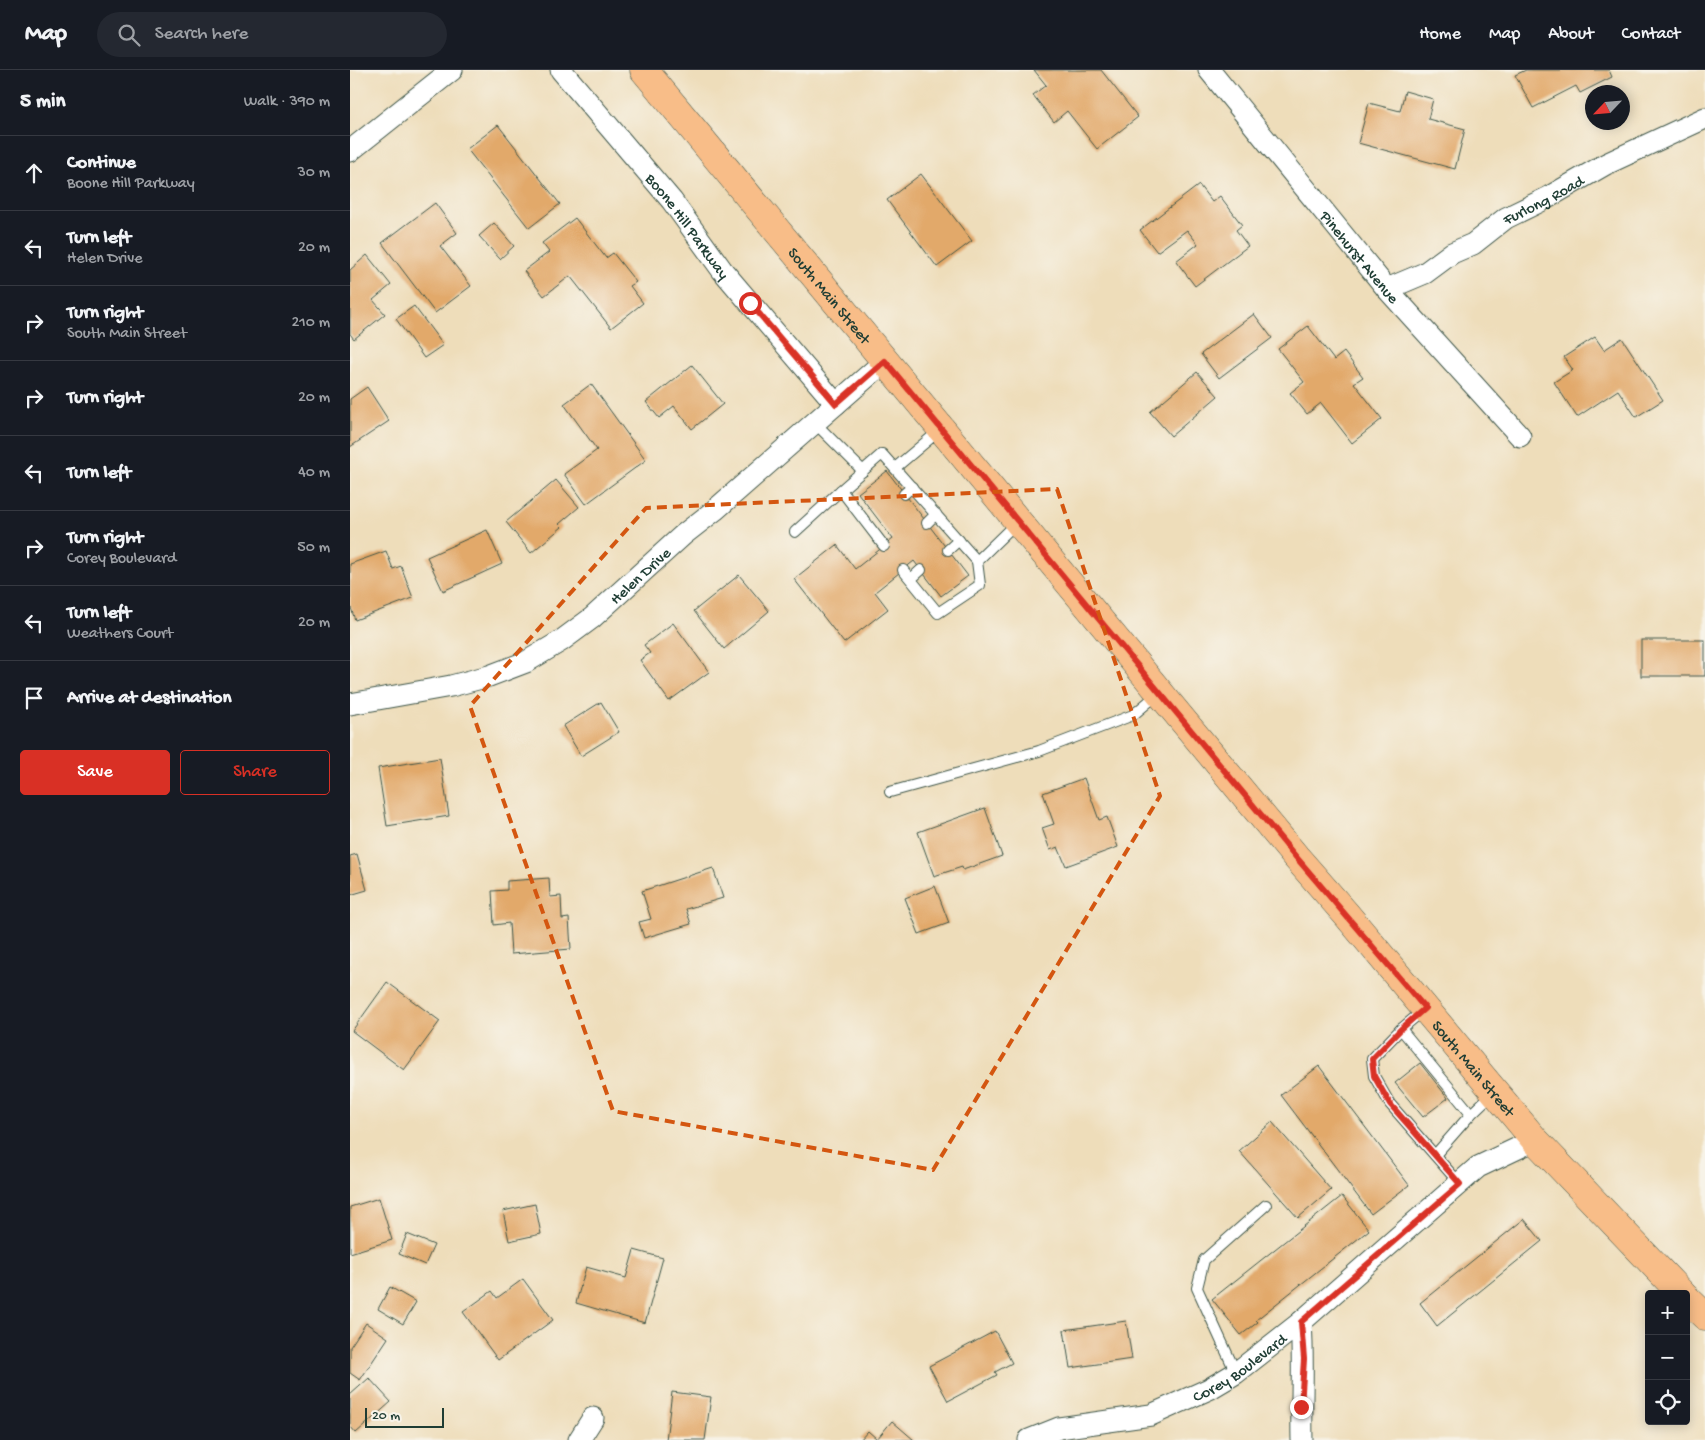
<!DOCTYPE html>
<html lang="en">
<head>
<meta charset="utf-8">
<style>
	:root { --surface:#171b24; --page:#242831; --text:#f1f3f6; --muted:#9ea1a6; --line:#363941; --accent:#d93025 }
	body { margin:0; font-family:"Gochi Hand",sans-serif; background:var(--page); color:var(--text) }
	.controls { position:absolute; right:15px; bottom:15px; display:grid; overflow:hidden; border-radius:5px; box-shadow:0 2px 12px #0003 }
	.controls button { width:45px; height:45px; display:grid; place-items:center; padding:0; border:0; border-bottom:1px solid var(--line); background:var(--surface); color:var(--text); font:25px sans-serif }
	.compass { position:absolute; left:1235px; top:15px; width:45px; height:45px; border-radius:50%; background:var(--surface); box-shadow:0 2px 12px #0003; rotate:244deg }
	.scale { position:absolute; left:15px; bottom:12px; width:79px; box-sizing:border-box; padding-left:5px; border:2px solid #1f3d34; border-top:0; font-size:14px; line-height:18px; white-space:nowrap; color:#1f3d34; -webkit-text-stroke:4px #f7f3e8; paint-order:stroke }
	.stop { position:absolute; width:15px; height:15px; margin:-11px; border:4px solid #d93025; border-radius:50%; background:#fff }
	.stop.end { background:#d93025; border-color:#fff; box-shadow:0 1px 5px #0008 }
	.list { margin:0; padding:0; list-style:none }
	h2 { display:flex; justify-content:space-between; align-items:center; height:65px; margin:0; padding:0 20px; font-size:21px }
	h2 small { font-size:16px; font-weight:400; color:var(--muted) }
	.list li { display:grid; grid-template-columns:32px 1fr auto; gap:15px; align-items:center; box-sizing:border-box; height:75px; padding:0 20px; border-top:1px solid var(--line) }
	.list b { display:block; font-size:19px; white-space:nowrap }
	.list p { margin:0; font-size:16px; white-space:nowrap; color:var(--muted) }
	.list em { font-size:16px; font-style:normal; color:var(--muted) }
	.actions { display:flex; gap:10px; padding:15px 20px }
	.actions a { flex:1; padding:11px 0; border:1px solid var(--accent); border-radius:5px; text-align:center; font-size:18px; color:var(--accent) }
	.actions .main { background:var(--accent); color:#fff }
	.icon { flex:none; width:28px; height:28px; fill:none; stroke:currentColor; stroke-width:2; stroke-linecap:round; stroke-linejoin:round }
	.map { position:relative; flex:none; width:1355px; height:1370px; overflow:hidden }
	header { display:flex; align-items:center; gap:30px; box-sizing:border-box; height:70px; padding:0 25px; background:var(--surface); border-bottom:1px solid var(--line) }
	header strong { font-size:24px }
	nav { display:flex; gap:28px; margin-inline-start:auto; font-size:18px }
	.search { width:350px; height:45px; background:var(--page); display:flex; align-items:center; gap:12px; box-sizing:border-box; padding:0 18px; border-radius:28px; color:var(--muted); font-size:19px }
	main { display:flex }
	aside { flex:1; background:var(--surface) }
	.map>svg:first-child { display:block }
	.building { fill:#e2a96b }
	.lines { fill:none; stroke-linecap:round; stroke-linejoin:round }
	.service-casing { stroke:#3e5548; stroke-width:12 }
	.minor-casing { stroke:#3e5548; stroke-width:23 }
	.primary-casing { stroke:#3e5548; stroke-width:29 }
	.service { stroke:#fff; stroke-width:10 }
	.minor { stroke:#fff; stroke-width:21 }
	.primary { stroke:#f8bd88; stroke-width:28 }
	.route { stroke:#d93025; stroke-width:6 }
	.marked { fill:none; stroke:#d45610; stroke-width:4; stroke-dasharray:10 6; stroke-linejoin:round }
	.labels { text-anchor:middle; stroke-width:4; stroke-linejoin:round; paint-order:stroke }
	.street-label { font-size:16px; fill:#1f3d34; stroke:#f7f3e8 }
</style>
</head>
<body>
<header>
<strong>Map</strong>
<div class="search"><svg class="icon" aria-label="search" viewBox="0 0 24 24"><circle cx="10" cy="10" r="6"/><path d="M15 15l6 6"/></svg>Search here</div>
<nav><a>Home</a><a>Map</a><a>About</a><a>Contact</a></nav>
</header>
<main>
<aside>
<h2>5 min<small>Walk · 390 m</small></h2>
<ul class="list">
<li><svg class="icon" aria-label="ahead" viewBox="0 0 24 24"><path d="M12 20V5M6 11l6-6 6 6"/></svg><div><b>Continue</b><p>Boone Hill Parkway</p></div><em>30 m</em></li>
<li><svg class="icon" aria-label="left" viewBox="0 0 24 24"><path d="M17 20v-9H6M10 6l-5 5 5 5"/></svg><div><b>Turn left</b><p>Helen Drive</p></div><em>20 m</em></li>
<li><svg class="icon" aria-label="right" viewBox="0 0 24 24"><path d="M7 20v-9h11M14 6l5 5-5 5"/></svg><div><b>Turn right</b><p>South Main Street</p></div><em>210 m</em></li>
<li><svg class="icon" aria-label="right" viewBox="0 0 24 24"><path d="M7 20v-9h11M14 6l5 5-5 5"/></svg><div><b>Turn right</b></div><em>20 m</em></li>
<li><svg class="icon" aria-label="left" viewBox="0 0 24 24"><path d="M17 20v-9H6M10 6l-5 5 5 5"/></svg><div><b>Turn left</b></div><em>40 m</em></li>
<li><svg class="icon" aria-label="right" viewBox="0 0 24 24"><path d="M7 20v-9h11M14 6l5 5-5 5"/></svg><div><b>Turn right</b><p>Corey Boulevard</p></div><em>50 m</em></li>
<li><svg class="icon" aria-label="left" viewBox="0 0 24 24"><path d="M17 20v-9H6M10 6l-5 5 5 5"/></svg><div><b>Turn left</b><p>Weathers Court</p></div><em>20 m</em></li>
<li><svg class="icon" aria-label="arrive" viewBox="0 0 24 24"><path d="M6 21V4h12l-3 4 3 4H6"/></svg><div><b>Arrive at destination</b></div></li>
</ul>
<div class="actions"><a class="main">Save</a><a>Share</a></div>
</aside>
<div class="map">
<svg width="1355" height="1370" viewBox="0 0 1355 1370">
	<rect width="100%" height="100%" fill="#f7f3e8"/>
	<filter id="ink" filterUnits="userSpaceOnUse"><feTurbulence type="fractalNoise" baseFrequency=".02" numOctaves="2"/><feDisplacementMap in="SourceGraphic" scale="10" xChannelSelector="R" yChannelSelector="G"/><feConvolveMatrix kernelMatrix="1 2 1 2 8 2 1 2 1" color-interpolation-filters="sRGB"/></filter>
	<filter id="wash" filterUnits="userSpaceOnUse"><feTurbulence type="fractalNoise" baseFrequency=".0096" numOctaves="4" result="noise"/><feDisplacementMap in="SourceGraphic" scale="20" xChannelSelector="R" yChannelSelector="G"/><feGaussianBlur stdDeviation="1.12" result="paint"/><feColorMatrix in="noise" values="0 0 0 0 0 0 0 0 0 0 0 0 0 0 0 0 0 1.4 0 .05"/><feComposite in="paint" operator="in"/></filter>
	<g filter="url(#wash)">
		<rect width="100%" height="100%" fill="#eeddba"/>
		<g id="blocks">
			<g class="building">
				<path d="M 684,0 L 751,0 L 788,47 L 747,79 L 717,41 L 704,52 L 683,25 L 696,15 Z"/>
				<path d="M 1176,0 L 1259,0 L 1262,7 L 1230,23 L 1226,16 L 1183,38 L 1165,5 Z"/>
				<path d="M 1055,21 L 1083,29 L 1078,49 L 1115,59 L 1105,99 L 1008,73 L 1019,33 L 1050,41 Z"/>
				<path d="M 148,55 L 210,134 L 179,158 L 117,79 Z"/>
				<path d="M 571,104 L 622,171 L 587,197 L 537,130 Z"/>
				<path d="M 849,115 L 862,132 L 870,126 L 892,155 L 886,160 L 898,176 L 845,216 L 826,191 L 848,174 L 837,160 L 807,182 L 790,160 Z"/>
				<path d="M 85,133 L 107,163 L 90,176 L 121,216 L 85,243 L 32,173 Z"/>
				<path d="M 225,148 L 256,188 L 263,183 L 286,212 L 280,216 L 293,233 L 261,258 L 220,206 L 194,226 L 174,201 L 199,182 L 192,173 Z"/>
				<path d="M 144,153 L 164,176 L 150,189 L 129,166 Z"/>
				<path d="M 17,185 L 41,215 L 23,230 L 35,244 L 4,269 L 0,264 L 0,200 Z"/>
				<path d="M 64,236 L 93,275 L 74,288 L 46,249 Z"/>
				<path d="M 904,244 L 922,268 L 869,308 L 851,284 Z"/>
				<path d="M 958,256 L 984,290 L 994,282 L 1013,307 L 1004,313 L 1032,349 L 1002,373 L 971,333 L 957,344 L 940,323 L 954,312 L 928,279 Z"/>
				<path d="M 1245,267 L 1254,280 L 1272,268 L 1313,330 L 1286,347 L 1268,320 L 1227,347 L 1204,312 L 1223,300 L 1214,287 Z"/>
				<path d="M 342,295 L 373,334 L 342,359 L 324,336 L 309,348 L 296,332 Z"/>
				<path d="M 847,302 L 868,326 L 821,366 L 800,342 Z"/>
				<path d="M 241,314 L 296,390 L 236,434 L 214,404 L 247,380 L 214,334 Z"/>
				<path d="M 17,317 L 39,351 L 0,377 L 0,329 Z"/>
				<path d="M 537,401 L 618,506 L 591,526 L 564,491 L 525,522 L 538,539 L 494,573 L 444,509 L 487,475 L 505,499 L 543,469 L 508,423 Z"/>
				<path d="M 206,410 L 229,437 L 209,454 L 212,457 L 181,483 L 156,452 Z"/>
				<path d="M 137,460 L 152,494 L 93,521 L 77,487 Z"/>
				<path d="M 36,481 L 43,499 L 51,496 L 63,528 L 5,550 L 0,535 L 0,494 Z"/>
				<path d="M 389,505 L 419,541 L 374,579 L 344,541 Z"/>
				<path d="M 323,553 L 359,602 L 319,631 L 290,590 L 300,583 L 294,575 Z"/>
				<rect x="1291" y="570" width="64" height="36"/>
				<path d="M 251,632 L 269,662 L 231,686 L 213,656 Z"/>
				<path d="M 90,688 L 99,746 L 37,756 L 28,698 Z"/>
				<path d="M 734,708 L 749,750 L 757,747 L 768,777 L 716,796 L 708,777 L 700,780 L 692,758 L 704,754 L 693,723 Z"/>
				<path d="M 635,738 L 652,786 L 613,800 L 612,797 L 584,806 L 568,762 Z"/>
				<path d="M 7,784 L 17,820 L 0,825 L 0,786 Z"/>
				<path d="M 363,798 L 373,828 L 336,839 L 341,854 L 294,868 L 289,852 L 301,849 L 292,821 Z"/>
				<path d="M 199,808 L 200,827 L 211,826 L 212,849 L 219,848 L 221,879 L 161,884 L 159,853 L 144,855 L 142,821 L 157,820 L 157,811 Z"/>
				<path d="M 585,816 L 599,853 L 569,864 L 555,828 Z"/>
				<path d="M 37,912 L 90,951 L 54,1000 L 2,961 Z"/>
				<path d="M 1070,993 L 1098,1028 L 1073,1047 L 1045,1013 Z"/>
				<path d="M 969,996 L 1059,1115 L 1021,1144 L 931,1025 Z"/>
				<path d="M 922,1052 L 981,1120 L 948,1148 L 889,1081 Z"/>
				<path d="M 992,1126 L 1019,1160 L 906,1250 L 908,1252 L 891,1265 L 862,1229 Z"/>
				<path d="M 29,1128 L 42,1170 L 0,1183 L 0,1137 Z"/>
				<path d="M 185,1134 L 191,1164 L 159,1171 L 153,1141 Z"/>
				<path d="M 1174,1149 L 1192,1171 L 1087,1256 L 1070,1233 Z"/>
				<path d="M 57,1164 L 84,1175 L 75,1195 L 49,1184 Z"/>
				<path d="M 284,1180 L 313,1188 L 295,1253 L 226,1233 L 236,1197 L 276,1208 Z"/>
				<path d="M 173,1209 L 203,1250 L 148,1290 L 113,1242 L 142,1221 L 147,1228 Z"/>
				<path d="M 40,1217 L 66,1232 L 53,1254 L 28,1239 Z"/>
				<path d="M 776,1251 L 782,1289 L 720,1298 L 714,1260 Z"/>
				<path d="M 16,1253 L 38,1268 L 10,1310 L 0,1303 L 0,1277 Z"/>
				<path d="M 645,1261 L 662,1293 L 645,1302 L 647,1305 L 598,1331 L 579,1296 Z"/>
				<path d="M 19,1308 L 41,1332 L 6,1363 L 0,1356 L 0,1325 Z"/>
				<path d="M 322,1322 L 361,1327 L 355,1370 L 316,1370 Z"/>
				<path d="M 542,1351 L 564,1370 L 510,1370 L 518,1361 L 527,1369 Z"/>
			</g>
		</g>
	</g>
	<g filter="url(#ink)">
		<use href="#blocks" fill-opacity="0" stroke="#3e5548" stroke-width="1"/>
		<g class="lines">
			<defs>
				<g id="service">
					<path d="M 465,353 L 513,401"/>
					<path d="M 545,398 L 590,360"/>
					<path d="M 554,424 L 562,417"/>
					<path d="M 577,453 L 586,444"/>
					<path d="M 445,462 L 491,420"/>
					<path d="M 534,476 L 491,420 L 532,384 L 627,491"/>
					<path d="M 598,480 L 609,470"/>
					<path d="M 553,500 L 588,543 L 630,515 L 627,491 L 667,452"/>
					<path d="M 561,509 L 571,500"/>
					<path d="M 540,722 L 689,681 L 783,645 L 809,623"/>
					<path d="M 1075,939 L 1051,959 L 1022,989 L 1024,1006 L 1040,1034 L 1110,1114"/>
					<path d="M 1051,959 L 1121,1044 L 1085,1085"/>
					<path d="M 1121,1044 L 1144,1022"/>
					<path d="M 886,1303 L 847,1218 L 854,1190 L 916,1135"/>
				</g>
				<g id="minor">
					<path id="s1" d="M 211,0 L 322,131 L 372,200 L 486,334"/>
					<path id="s2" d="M 859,0 L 1037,219 L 1170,366"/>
					<path d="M 0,81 L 102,0"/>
					<path id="s3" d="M 1037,219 L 1075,203 L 1102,183 L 1123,174 L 1156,148 L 1197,128 L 1256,94 L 1355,48"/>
					<path id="s4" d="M 0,634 L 101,616 L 139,606 L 176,592 L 211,571 L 242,548 L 333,465 L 365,440 L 535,291"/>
					<path d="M 951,1252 C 954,1292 951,1331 952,1370"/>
					<path d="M 229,1370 L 243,1348"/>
					<path id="s5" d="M 679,1370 L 709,1358 L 801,1345 L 859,1319 L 886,1303 L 951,1252 L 1128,1097 L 1185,1070"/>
				</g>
				<g id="primary">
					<path id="s6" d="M 294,0 L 946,787 L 996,844 L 1185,1070 L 1332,1224"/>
					<path d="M 1336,1228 L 1355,1246"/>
				</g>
			</defs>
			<use href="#service" class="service-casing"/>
			<use href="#minor" class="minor-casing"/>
			<use href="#primary" class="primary-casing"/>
			<use href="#service" class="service"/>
			<use href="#minor" class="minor"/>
			<use href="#primary" class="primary"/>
		</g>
	</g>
	<g class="lines" filter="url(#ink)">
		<path class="route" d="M 400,233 L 486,334 L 535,291 L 946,787 L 1075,938 L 1051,959 L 1022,989 L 1024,1006 L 1040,1034 L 1110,1114 L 951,1252 L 954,1289 L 951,1337"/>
	</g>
	<path class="marked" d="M 707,419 L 810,726 L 583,1100 L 263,1041 L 120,636 L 296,438 Z"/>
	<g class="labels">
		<g class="street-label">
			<text dy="6" stroke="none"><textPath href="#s3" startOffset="181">Furlong Road</textPath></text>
			<text dy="6" stroke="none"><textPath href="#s1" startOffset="201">Boone Hill Parkway</textPath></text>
			<text dy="6" stroke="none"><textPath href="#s2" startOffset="240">Pinehurst Avenue</textPath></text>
			<text dy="6" stroke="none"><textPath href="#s6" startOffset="292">South Main Street</textPath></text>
			<text dy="6" stroke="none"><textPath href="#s4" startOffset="325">Helen Drive</textPath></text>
			<text dy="6" stroke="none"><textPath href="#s6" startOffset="1298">South Main Street</textPath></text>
			<text dy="6" stroke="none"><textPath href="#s5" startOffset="226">Corey Boulevard</textPath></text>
		</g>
	</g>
</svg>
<div class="controls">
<button>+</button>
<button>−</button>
<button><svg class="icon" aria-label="locate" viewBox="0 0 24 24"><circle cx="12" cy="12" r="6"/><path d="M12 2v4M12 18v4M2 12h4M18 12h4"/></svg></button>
</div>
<svg class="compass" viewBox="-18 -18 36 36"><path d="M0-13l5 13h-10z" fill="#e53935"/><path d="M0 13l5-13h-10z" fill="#9ea1a6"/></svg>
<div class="scale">20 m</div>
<div class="stop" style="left:400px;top:233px"></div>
<div class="stop end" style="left:951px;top:1337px"></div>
</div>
</main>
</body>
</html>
